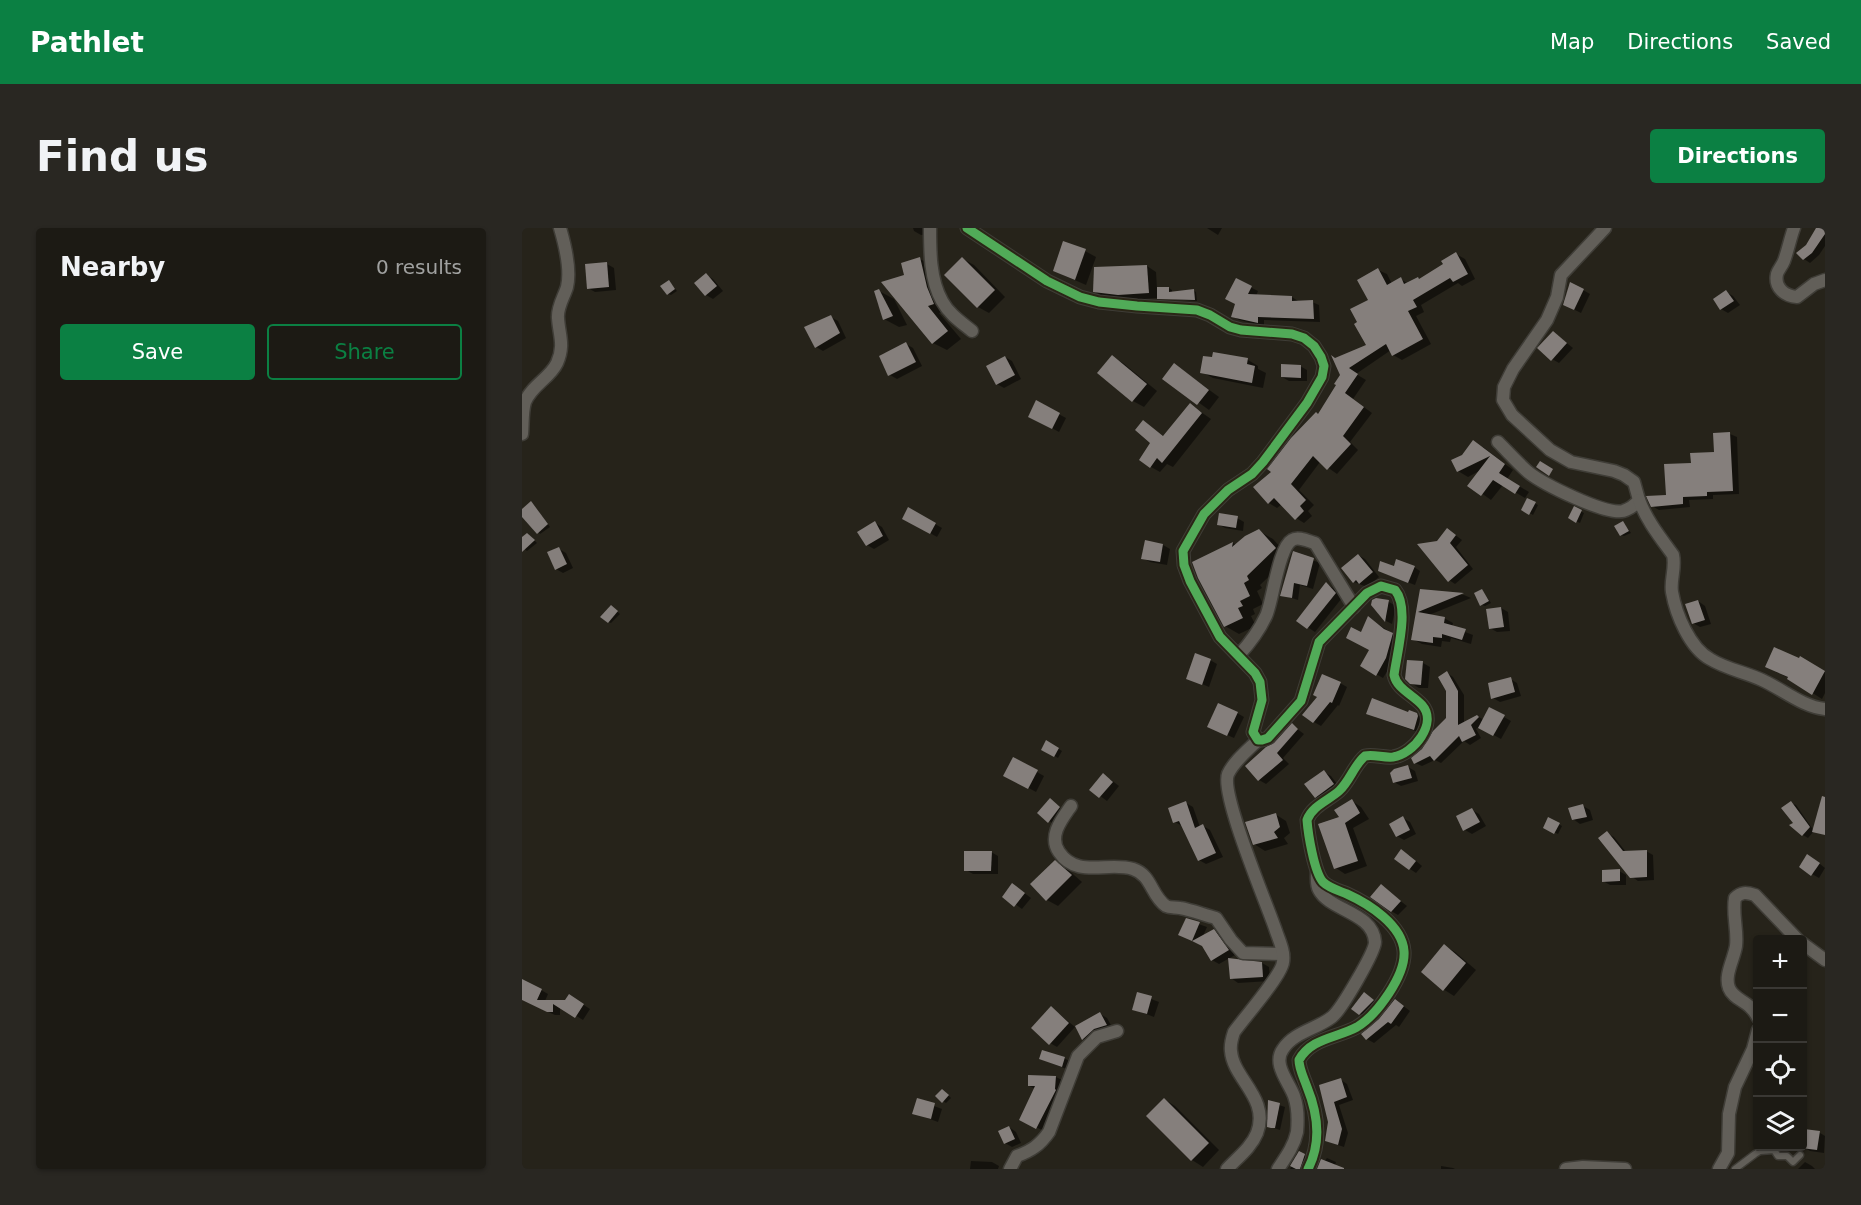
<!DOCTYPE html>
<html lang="en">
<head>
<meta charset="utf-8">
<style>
	:root { --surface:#1c1a14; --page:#292722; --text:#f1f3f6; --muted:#a0a1a0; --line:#3a3834; --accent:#0b8043 }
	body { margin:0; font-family:"DejaVu Sans",sans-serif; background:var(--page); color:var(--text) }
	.controls { position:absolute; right:18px; bottom:18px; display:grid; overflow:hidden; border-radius:6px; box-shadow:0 2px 4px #0004 }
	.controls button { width:54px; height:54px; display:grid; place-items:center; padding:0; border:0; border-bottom:2px solid var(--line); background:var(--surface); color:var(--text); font:30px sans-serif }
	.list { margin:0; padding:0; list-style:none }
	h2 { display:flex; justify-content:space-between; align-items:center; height:78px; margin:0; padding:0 24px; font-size:26px }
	h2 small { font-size:20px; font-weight:400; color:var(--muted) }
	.actions { display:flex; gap:12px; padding:18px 24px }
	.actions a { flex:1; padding:14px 0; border:2px solid var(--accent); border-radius:6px; text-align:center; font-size:21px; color:var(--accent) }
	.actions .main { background:var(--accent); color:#fff }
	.icon { flex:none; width:33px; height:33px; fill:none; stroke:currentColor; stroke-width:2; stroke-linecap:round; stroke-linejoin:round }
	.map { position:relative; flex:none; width:1303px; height:941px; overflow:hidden; border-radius:6px }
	header { display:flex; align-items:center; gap:36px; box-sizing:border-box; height:84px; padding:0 30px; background:var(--accent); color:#fff }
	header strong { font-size:28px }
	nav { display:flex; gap:33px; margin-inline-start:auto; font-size:21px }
	.intro { display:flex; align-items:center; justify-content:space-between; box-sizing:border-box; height:144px; padding:0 36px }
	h1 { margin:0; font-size:42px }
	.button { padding:15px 27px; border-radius:6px; background:var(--accent); color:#fff; font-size:21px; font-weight:700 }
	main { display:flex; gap:36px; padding:0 36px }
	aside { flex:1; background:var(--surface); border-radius:6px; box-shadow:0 2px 4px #0004 }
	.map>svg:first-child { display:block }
	.shadow { fill:#0007 }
	.building { fill:#857f7c }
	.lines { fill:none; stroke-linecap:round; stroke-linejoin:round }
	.service-casing { stroke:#3f3d37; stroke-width:9 }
	.minor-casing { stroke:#3f3d37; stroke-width:15 }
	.service { stroke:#625f59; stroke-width:6 }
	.minor { stroke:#625f59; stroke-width:12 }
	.cycleway-casing { stroke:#2a2616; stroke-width:13 }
	.cycleway { stroke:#51ab58; stroke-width:9 }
</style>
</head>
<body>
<header>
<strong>Pathlet</strong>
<nav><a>Map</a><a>Directions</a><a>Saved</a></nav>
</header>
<div class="intro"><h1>Find us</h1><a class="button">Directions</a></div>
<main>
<aside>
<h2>Nearby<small>0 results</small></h2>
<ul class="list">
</ul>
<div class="actions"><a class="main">Save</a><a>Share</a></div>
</aside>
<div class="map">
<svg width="1303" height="941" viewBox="0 0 1303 941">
	<rect width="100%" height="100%" fill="#26231a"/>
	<g class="shadow">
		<path d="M 391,0 L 406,0 L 406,6 L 399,7 L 392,3 Z"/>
		<path d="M 685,0 L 700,0 L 696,7 Z"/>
		<path d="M 1295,0 L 1303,0 L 1303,18 L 1297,27 L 1288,35 L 1282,31 L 1285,18 Z"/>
		<path d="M 563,23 L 574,29 L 564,57 L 532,43 Z"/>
		<path d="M 934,26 L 943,31 L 953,51 L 940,58 L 936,55 L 899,77 L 902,84 L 894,88 L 909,116 L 880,132 L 871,127 L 869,122 L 834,146 L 844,152 L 831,171 L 850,185 L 828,214 L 836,222 L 815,246 L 798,234 L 777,262 L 792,277 L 786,283 L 790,288 L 782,295 L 774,290 L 760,276 L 755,280 L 747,275 L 751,244 L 797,187 L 820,148 L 813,131 L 846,118 L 848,72 L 856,42 L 865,46 L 870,56 L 879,51 L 886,56 L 896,50 L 898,52 L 923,36 Z"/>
		<path d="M 398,31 L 411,38 L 425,83 L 417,85 L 439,111 L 425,122 L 411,115 L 384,48 Z"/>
		<path d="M 441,31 L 452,37 L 483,69 L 467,85 L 456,79 Z"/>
		<path d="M 85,36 L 92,40 L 94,62 L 73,64 L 66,60 Z"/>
		<path d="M 625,38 L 634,44 L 635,60 L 647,60 L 650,62 L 650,65 L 671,62 L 674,64 L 675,73 L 636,70 L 607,72 L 582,69 L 572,63 Z"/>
		<path d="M 184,47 L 191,51 L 201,63 L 191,71 L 184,67 Z"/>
		<path d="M 714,52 L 736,63 L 734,68 L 770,69 L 776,73 L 790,74 L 797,77 L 798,94 L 742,92 L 742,98 L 717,92 L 711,88 L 715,75 Z"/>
		<path d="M 147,54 L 155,63 L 149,67 L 146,66 Z"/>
		<path d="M 1061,62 L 1068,66 L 1059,85 L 1049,80 Z"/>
		<path d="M 357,63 L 372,71 L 385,97 L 377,99 L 362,91 Z"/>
		<path d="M 1204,64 L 1211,68 L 1218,77 L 1206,85 L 1199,81 L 1193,72 Z"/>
		<path d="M 309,89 L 316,93 L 324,110 L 301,123 L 294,119 Z"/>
		<path d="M 1031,104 L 1051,120 L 1037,135 L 1030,131 Z"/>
		<path d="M 384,116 L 391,120 L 400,138 L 375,151 L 368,147 Z"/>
		<path d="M 483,129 L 490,133 L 499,151 L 482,160 L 475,156 Z"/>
		<path d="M 590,129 L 601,135 L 635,163 L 622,179 L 611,173 Z"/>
		<path d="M 691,131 L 726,132 L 736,138 L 736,141 L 744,145 L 741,160 L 691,150 L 680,144 Z"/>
		<path d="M 653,137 L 697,169 L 687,182 L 643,150 Z"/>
		<path d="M 778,138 L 785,142 L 785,153 L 767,153 L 760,149 Z"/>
		<path d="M 514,174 L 544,190 L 537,204 L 508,188 Z"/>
		<path d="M 669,177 L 689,191 L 651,239 L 645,236 L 638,244 L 629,239 L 630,214 L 621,194 L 643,209 Z"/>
		<path d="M 1208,206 L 1215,209 L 1217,266 L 1191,267 L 1191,271 L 1167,272 L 1168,279 L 1137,282 L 1130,278 L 1146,268 L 1170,236 L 1193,225 Z"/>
		<path d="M 961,219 L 991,242 L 985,251 L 1007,264 L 1003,270 L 981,257 L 969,272 L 948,257 L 959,242 L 946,249 L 936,243 Z"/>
		<path d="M 1006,272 L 1016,277 L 1011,287 L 1001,281 Z"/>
		<path d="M 12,277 L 28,299 L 18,306 L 0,287 L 0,283 Z"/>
		<path d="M 1052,280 L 1062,285 L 1058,295 L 1047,290 Z"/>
		<path d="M 387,281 L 420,300 L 415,309 L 382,290 Z"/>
		<path d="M 715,290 L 722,294 L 721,303 L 703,300 L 696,296 Z"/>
		<path d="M 353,295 L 360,299 L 367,312 L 352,321 L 345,317 Z"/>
		<path d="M 1101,295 L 1109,305 L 1102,308 L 1099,307 Z"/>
		<path d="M 737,303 L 751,311 L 767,329 L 738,357 L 740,360 L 735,363 L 741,376 L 731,381 L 733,386 L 729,388 L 734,398 L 717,406 L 703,398 L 672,335 L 711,315 L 715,317 Z"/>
		<path d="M 932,306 L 940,312 L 934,319 L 951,341 L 933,356 L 927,352 L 916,315 Z"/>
		<path d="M 8,308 L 15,315 L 5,323 L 0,319 L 0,311 Z"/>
		<path d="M 624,314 L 641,317 L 648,321 L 645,337 L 628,334 L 621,330 Z"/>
		<path d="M 37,321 L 44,325 L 51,340 L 41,345 L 34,341 Z"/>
		<path d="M 772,325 L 798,335 L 791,361 L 778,357 L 776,372 L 760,367 Z"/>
		<path d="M 836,327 L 843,331 L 857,349 L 845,359 L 832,354 Z"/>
		<path d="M 892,339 L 898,343 L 893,357 L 864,346 L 872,340 Z"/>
		<path d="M 804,356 L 811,360 L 820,370 L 793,404 L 776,393 Z"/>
		<path d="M 899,362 L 942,367 L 949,370 L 907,387 L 922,390 L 931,395 L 930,399 L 951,407 L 949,416 L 929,410 L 928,414 L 920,413 L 919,419 L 900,416 L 891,411 Z"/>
		<path d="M 960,362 L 969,375 L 963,378 L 960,377 Z"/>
		<path d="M 854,371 L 867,374 L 874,378 L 870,396 L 864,393 L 850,376 Z"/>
		<path d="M 1176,373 L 1183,378 L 1189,396 L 1178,399 L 1171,395 Z"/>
		<path d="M 979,380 L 986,384 L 988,403 L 975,404 L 968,400 Z"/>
		<path d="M 92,381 L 98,386 L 89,395 L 86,394 Z"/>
		<path d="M 847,390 L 877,410 L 871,434 L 861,450 L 840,438 L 849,422 L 839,406 Z"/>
		<path d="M 1279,430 L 1303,444 L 1303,465 L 1300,471 L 1267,450 L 1254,444 Z"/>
		<path d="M 688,432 L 695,436 L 687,459 L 666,450 Z"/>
		<path d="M 901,435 L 908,439 L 906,460 L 897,460 L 889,455 Z"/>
		<path d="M 925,445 L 931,449 L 942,467 L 942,495 L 955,488 L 962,492 L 968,481 L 989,493 L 979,511 L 957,499 L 954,501 L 959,510 L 948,517 L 942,513 L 919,535 L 913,532 L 900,538 L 893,535 L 926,491 Z"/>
		<path d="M 988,451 L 995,455 L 999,468 L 978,474 L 971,470 Z"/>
		<path d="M 818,455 L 825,459 L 817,478 L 816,477 L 799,498 L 792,494 Z"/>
		<path d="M 715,485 L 722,489 L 712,510 L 694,502 Z"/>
		<path d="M 894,486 L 902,491 L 899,505 L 853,489 Z"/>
		<path d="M 770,497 L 782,506 L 761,530 L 767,536 L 744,556 L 737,552 Z"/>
		<path d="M 525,514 L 540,523 L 536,530 L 521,521 Z"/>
		<path d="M 492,531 L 522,548 L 514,564 L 483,547 Z"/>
		<path d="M 886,539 L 893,543 L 896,553 L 879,558 L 872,554 Z"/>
		<path d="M 802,544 L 809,548 L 818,560 L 801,573 L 794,569 Z"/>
		<path d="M 588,551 L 597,558 L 585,573 L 570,562 Z"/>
		<path d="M 528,572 L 544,584 L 534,598 L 517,585 Z"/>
		<path d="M 830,573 L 839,579 L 847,591 L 831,600 L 845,638 L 823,646 L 814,640 L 819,590 Z"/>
		<path d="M 664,575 L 671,579 L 678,599 L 681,598 L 688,602 L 701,629 L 684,636 L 677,632 L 660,598 L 653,594 Z"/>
		<path d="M 1269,575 L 1274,577 L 1292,603 L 1294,595 L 1303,597 L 1303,607 L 1292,603 L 1286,610 L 1281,607 L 1273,596 Z"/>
		<path d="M 1061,578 L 1068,582 L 1071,592 L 1058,596 L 1051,591 Z"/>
		<path d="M 950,582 L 957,586 L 964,598 L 950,606 L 943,602 Z"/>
		<path d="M 753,586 L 764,593 L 768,605 L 762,610 L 766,616 L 743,623 L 732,616 Z"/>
		<path d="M 881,590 L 888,594 L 894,606 L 882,612 L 875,608 Z"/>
		<path d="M 1027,591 L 1040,598 L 1036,606 L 1023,600 Z"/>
		<path d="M 1085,605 L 1092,609 L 1104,624 L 1124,623 L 1131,627 L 1132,652 L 1116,653 L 1109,648 Z"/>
		<path d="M 469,624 L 476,628 L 476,646 L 451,646 L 444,642 Z"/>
		<path d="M 887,627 L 900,638 L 894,645 L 888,641 Z"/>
		<path d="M 1293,632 L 1303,640 L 1297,650 L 1290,646 Z"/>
		<path d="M 533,633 L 544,640 L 560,654 L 536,678 L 525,672 Z"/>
		<path d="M 1097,643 L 1104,647 L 1104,657 L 1088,657 L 1081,653 Z"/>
		<path d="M 859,658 L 885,678 L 876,687 L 869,683 Z"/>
		<path d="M 497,661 L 509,670 L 500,681 L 482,668 Z"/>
		<path d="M 665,692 L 685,699 L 680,710 L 692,703 L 699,707 L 713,727 L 697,736 L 690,732 L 682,718 L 665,710 Z"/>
		<path d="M 923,718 L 933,724 L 954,742 L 932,768 L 921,761 Z"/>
		<path d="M 740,735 L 747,739 L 748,753 L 716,755 L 709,750 Z"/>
		<path d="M 19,762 L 26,766 L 23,773 L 44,774 L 48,768 L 68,781 L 61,792 L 38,778 L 38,787 L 33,787 L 0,772 Z"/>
		<path d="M 616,766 L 637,774 L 632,789 L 611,781 Z"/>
		<path d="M 843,766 L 858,776 L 845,790 L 838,786 Z"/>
		<path d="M 880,777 L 888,783 L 877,799 L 874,797 L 852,815 L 845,811 L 858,792 Z"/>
		<path d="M 530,780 L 553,799 L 535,819 L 528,815 Z"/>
		<path d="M 578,786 L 585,790 L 591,801 L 568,815 L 561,811 L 555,799 Z"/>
		<path d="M 542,830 L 549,834 L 547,842 L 519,831 Z"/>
		<path d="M 507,849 L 534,849 L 540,852 L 539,866 L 520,902 L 505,895 L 514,861 L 507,858 Z"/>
		<path d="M 819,852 L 825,856 L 831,872 L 817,877 L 826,905 L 822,919 L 804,913 L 808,894 L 799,858 Z"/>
		<path d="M 423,864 L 429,870 L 424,875 L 421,873 Z"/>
		<path d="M 642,871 L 653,878 L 697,922 L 681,939 L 670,932 L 626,888 Z"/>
		<path d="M 396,872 L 420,881 L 416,894 L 392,885 Z"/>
		<path d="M 748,874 L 763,879 L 758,902 L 746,898 Z"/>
		<path d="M 487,899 L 494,904 L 499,915 L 490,919 L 483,915 Z"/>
		<path d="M 1298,905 L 1303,908 L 1302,925 L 1288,923 L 1281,919 Z"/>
		<path d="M 777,925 L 788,930 L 781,941 L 768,941 Z"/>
		<path d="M 805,930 L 814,934 L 812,941 L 796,941 Z"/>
		<path d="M 449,933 L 470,934 L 477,938 L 476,941 L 448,941 Z"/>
		<path d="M 1283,934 L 1290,938 L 1293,941 L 1276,941 Z"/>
		<path d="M 919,938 L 931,940 L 933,941 L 919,941 Z"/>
	</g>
	<g class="building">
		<path d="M 1294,0 L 1303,0 L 1303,6 L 1290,25 L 1281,32 L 1274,25 L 1284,17 Z"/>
		<path d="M 541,13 L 564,21 L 553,52 L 531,43 Z"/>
		<path d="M 934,24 L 946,46 L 931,54 L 928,50 L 891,72 L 895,79 L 886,83 L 901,111 L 870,128 L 864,116 L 827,140 L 836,146 L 823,165 L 842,179 L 821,208 L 829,216 L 805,242 L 791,228 L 769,256 L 784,272 L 778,278 L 782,283 L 773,292 L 752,270 L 746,276 L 731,259 L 749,244 L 745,241 L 769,210 L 794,184 L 796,186 L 814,157 L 812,156 L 818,147 L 809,127 L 813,130 L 844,117 L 832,96 L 835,94 L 828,81 L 846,72 L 835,52 L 856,40 L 865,57 L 879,49 L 882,56 L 896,49 L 897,51 L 921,36 L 919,33 Z"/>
		<path d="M 398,29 L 405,59 L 412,76 L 406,78 L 426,103 L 410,116 L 359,54 L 382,47 L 379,35 Z"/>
		<path d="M 440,29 L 473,62 L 455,80 L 422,47 Z"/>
		<path d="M 85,34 L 87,59 L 65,61 L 63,36 Z"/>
		<path d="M 625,37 L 627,65 L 596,67 L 571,64 L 572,39 Z"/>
		<path d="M 184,45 L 195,58 L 183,68 L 172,55 Z"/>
		<path d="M 714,50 L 730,58 L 726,66 L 770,68 L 770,73 L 791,72 L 792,91 L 736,89 L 736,95 L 709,89 L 713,76 L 703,71 Z"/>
		<path d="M 147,52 L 153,61 L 145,67 L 138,58 Z"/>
		<path d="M 1048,54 L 1062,61 L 1052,82 L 1041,77 Z"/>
		<path d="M 635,59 L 647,59 L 647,64 L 672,61 L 673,72 L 635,71 Z"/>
		<path d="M 357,61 L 371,88 L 361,92 L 352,63 Z"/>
		<path d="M 1204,62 L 1212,73 L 1198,82 L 1191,71 Z"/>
		<path d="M 309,87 L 318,105 L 293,120 L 282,99 Z"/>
		<path d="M 1031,103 L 1045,115 L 1029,133 L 1015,120 Z"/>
		<path d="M 384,114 L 394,134 L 366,148 L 357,128 Z"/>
		<path d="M 691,124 L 726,130 L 725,136 L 733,138 L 730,155 L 678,145 L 681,128 L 690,129 Z"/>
		<path d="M 590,127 L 625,156 L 610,174 L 575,145 Z"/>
		<path d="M 483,128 L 493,147 L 474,157 L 464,138 Z"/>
		<path d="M 652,135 L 687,162 L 675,177 L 640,151 Z"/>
		<path d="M 759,136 L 779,137 L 779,150 L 759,149 Z"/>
		<path d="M 514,172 L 538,185 L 530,201 L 506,189 Z"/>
		<path d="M 668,175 L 680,185 L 640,235 L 635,230 L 628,240 L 617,232 L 628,215 L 613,202 L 621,192 L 641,208 Z"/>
		<path d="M 1208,204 L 1211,263 L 1185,264 L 1185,268 L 1161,269 L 1161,276 L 1129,279 L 1124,268 L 1144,267 L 1142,236 L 1169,235 L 1168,225 L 1192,224 L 1191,205 Z"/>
		<path d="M 951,212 L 983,236 L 977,245 L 998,258 L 993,266 L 971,252 L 959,268 L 945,258 L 968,228 L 935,244 L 929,232 L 940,227 Z"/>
		<path d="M 1018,233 L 1031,241 L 1027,248 L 1014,239 Z"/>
		<path d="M 1005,270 L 1014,274 L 1007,287 L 999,282 Z"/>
		<path d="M 9,273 L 26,296 L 15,306 L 0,289 L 0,281 Z"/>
		<path d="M 1052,278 L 1060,282 L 1054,295 L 1046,290 Z"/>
		<path d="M 386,279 L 414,295 L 408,306 L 380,291 Z"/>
		<path d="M 697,285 L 716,288 L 714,300 L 695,297 Z"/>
		<path d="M 353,293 L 361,308 L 344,318 L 335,304 Z"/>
		<path d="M 1101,293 L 1107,303 L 1098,308 L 1092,298 Z"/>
		<path d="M 925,300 L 934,307 L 928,315 L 946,337 L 926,354 L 895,316 L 915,313 Z"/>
		<path d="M 737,301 L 754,320 L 725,348 L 727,352 L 722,355 L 728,368 L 718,373 L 721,378 L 716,380 L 721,390 L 702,399 L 676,350 L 670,334 L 711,314 L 710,319 L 723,308 Z"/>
		<path d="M 5,305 L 13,312 L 0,324 L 0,309 Z"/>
		<path d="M 623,312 L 641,316 L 638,334 L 619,331 Z"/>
		<path d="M 37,319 L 45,336 L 33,342 L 25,324 Z"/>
		<path d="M 771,323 L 792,330 L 785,358 L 772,355 L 770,370 L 758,368 Z"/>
		<path d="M 836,326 L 851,344 L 837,356 L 834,352 L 831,355 L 819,340 Z"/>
		<path d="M 874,331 L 893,338 L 886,355 L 856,343 L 858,333 L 872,338 Z"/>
		<path d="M 804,354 L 814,365 L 785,401 L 774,393 Z"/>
		<path d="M 898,361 L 942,365 L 896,384 L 923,389 L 922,395 L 944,401 L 940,412 L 920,406 L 920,410 L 911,409 L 911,415 L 889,412 Z"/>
		<path d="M 960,361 L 967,373 L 958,378 L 952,365 Z"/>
		<path d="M 854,370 L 867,372 L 863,394 L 849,377 L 850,372 Z"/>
		<path d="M 1176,372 L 1183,392 L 1170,396 L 1163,376 Z"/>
		<path d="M 89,377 L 96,383 L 86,395 L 78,389 Z"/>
		<path d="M 979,379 L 982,399 L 967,401 L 964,381 Z"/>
		<path d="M 846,388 L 862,401 L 871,405 L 864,430 L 854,448 L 838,438 L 847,422 L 824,410 L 829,399 L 839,404 Z"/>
		<path d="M 1252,419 L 1277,430 L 1278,428 L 1303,443 L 1290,467 L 1265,451 L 1266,449 L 1243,439 Z"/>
		<path d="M 673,425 L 689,431 L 680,457 L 664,451 Z"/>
		<path d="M 885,432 L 901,433 L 899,457 L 888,456 L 883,451 Z"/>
		<path d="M 925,443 L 936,463 L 936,497 L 955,487 L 957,489 L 949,497 L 954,507 L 940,514 L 937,508 L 912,533 L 908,528 L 892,536 L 889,530 L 900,521 L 911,503 L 924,490 L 924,463 L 916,449 Z"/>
		<path d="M 800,446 L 819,454 L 810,475 L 808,474 L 791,495 L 780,487 L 795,469 L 791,467 Z"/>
		<path d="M 989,449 L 993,464 L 969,471 L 966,455 Z"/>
		<path d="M 850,470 L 886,484 L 887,482 L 895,485 L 896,488 L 892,502 L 844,486 Z"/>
		<path d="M 696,475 L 716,484 L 705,508 L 685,499 Z"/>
		<path d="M 967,479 L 983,487 L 971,508 L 956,500 Z"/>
		<path d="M 770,495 L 776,501 L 755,525 L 761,532 L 736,553 L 723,538 L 744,519 L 752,515 Z"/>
		<path d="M 524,512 L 537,520 L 532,529 L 519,522 Z"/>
		<path d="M 491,529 L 516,542 L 506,561 L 481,548 Z"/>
		<path d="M 886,537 L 890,550 L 871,555 L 868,545 L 872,541 Z"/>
		<path d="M 802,542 L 812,556 L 793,570 L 782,556 Z"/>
		<path d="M 581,545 L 591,554 L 577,570 L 567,562 Z"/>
		<path d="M 1300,568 L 1303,569 L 1303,607 L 1290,604 Z"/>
		<path d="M 528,570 L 538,579 L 526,595 L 515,585 Z"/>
		<path d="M 830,571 L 838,585 L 823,595 L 836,633 L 812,641 L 796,596 L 817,589 L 812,582 Z"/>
		<path d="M 664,573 L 673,600 L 681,596 L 694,625 L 676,633 L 657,593 L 651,595 L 646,580 Z"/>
		<path d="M 1269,573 L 1288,599 L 1280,608 L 1267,597 L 1271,595 L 1259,580 Z"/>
		<path d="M 1061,576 L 1065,589 L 1050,592 L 1046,580 Z"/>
		<path d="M 950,580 L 958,594 L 941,603 L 934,588 Z"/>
		<path d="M 754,585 L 758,599 L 752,604 L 756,610 L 731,617 L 723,594 Z"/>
		<path d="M 881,588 L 888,602 L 874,609 L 867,596 Z"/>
		<path d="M 1026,589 L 1038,595 L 1032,606 L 1021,600 Z"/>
		<path d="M 1085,603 L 1101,623 L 1125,622 L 1125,649 L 1108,650 L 1076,610 Z"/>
		<path d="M 879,621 L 894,633 L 887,642 L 872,631 Z"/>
		<path d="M 442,623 L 470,623 L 469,643 L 442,643 Z"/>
		<path d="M 1285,626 L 1298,635 L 1289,648 L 1277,639 Z"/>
		<path d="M 533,632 L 550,647 L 524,673 L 508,656 Z"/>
		<path d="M 1098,641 L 1098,653 L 1080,654 L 1080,642 Z"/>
		<path d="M 490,655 L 503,665 L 492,679 L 480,669 Z"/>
		<path d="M 859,656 L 879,673 L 869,684 L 848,669 Z"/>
		<path d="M 664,690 L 678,694 L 670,713 L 656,707 Z"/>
		<path d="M 692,701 L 707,722 L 689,733 L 680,718 L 670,713 Z"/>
		<path d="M 922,716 L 944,735 L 921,763 L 899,744 Z"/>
		<path d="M 706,730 L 740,734 L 741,749 L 708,751 Z"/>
		<path d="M 0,751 L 20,761 L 15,772 L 43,772 L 47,766 L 62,776 L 53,790 L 31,776 L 31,784 L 25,784 L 0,772 Z"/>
		<path d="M 615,764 L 630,768 L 625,786 L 610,782 Z"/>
		<path d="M 842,764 L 852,772 L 837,787 L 829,781 Z"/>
		<path d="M 873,771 L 882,778 L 869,796 L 866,794 L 844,812 L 839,806 L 857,791 Z"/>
		<path d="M 529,778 L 547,795 L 527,817 L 509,800 Z"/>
		<path d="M 578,784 L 585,797 L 572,801 L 560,812 L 553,798 Z"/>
		<path d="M 520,822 L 543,829 L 540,839 L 517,831 Z"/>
		<path d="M 506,847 L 534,848 L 533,861 L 534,862 L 514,901 L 497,892 L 513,858 L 506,858 Z"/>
		<path d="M 819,850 L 825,869 L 812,874 L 820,901 L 816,917 L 803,913 L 806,894 L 797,857 Z"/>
		<path d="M 420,861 L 427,867 L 420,875 L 413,868 Z"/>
		<path d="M 395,870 L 413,875 L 409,891 L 390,886 Z"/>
		<path d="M 642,870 L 687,915 L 669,933 L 624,888 Z"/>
		<path d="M 746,872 L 758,875 L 753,900 L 749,900 L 745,899 Z"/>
		<path d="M 487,898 L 493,911 L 482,916 L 476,903 Z"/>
		<path d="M 1282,901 L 1298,903 L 1295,922 L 1279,920 Z"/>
		<path d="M 777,923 L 783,926 L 778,941 L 774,941 L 768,938 Z"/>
		<path d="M 799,931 L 822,940 L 822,941 L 795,941 Z"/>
	</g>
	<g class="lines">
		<defs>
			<path id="service" d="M 1213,941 L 1233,926 L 1238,923 L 1252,922 L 1256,928 L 1265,928 L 1271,934 L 1278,927"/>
			<g id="minor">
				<path d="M 408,0 C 408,23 408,52 420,73 C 427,86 439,94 450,103"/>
				<path d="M 445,0 L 525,53 L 558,69 L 577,74 L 615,78 L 675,82 L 688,87 L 708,99 L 719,102 L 770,106 L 782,110 L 792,118 L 799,129 L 802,138 L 800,149 L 785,175 L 741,234 L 730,246 L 706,262 L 682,286 L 661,323 L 662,337 L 668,353 L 698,409 L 733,445 L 738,454 L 740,472 L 731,504 L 736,512 L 740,512 L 746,510 L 779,473 L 797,414 L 845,365 L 859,358 L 873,362 C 888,380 875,424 872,447 C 875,461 890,466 900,477 C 916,495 892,526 871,529 C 861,530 852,526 843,528 C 832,537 828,553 817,563 C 807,572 790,578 785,592 C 786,605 792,644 801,654 C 807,660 818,663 825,666 C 847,676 880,697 882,723 C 884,747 855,787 835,799 C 815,810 789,810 777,832 C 777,841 782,850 785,859 C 796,886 800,914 786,941"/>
				<path d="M 1272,0 C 1268,11 1266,22 1262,33 C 1260,38 1256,42 1255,46 C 1252,60 1263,68 1275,69 L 1292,56 L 1303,52"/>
				<path d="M 0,206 C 1,195 0,184 3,174 C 10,157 28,150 35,135 C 43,117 37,107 36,90 C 35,79 42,69 45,59 C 49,42 43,17 38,0"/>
				<path d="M 976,214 C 986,224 996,235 1006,244 C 1021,256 1083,287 1101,283 C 1108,281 1113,277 1117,272 L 1112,254 L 1102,247 L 1092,243 L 1049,234 L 1028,222 L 990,187 L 981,172 L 982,159 L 991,141 L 1025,92 L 1035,69 L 1039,47 L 1083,0"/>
				<path d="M 1117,272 C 1125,293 1138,309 1151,327 C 1154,340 1148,352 1150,364 C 1154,387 1168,420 1188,431 C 1204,441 1223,444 1240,452 C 1260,461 1281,479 1303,481"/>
				<path d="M 717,427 C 728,415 737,403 744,388 C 751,373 756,320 770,312 C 776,308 786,313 793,315 L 832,379"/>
				<path d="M 549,578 C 540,591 526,608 537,624 C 555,651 586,633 611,641 C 630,647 629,668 644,678 C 648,680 653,679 658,680 C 670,682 682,687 694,690 L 709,712 L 721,725 L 761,726"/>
				<path d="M 1280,715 L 1303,732"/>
				<path d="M 1236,790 C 1229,773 1212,773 1207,760 C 1202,747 1212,731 1214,718 C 1216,702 1210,686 1213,670 C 1219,664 1224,664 1233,667 L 1276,712"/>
				<path d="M 488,941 L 495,928 C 509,923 518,917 527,904 L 556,828 L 575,809 L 595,803"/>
				<path d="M 705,941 C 715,930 729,920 735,905 C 748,870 711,851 709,823 C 708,816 710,810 712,804 C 722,790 760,747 761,734 C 763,724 757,712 754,703 C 745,676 698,566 706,546 C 712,533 726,522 736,512"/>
				<path d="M 756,941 C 764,929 772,918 775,904 C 776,893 776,879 772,868 C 767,854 750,836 761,821 C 772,804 795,801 810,789 C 819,782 853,724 853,714 C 851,684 808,683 797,662 C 794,657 795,650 795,644"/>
				<path d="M 1044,941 L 1061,939 L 1103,941"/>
				<path d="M 1197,941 L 1206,925 L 1207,886 L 1213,859 L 1231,821 L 1236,802"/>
			</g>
		</defs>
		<use href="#service" class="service-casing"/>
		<use href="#minor" class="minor-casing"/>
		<use href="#service" class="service"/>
		<use href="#minor" class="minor"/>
		<defs>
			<path id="cycleway" d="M 445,0 L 525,53 L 558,69 L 577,74 L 615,78 L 675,82 L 688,87 L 708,99 L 719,102 L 770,106 L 782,110 L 792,118 L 799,129 L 802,138 L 800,149 L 785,175 L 741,234 L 730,246 L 706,262 L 682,286 L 661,323 L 662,337 L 668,353 L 698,409 L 733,445 L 738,454 L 740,472 L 731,504 L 736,512 L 740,512 L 746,510 L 779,473 L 797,414 L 845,365 L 859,358 L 873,362 C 888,380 875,424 872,447 C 875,461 890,466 900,477 C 916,495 892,526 871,529 C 861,530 852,526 843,528 C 832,537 828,553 817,563 C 807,572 790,578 785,592 C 786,605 792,644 801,654 C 807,660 818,663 825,666 C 847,676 880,697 882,723 C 884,747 855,787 835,799 C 815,810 789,810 777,832 C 777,841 782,850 785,859 C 796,886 800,914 786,941"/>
		</defs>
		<use href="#cycleway" class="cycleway-casing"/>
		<use href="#cycleway" class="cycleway"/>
	</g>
</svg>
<div class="controls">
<button>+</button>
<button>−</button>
<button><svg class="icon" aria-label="locate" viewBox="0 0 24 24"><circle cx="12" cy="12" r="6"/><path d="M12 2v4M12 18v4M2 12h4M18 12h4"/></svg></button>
<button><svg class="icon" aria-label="layers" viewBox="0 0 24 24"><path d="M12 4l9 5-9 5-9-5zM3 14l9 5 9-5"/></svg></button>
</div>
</div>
</main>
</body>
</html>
